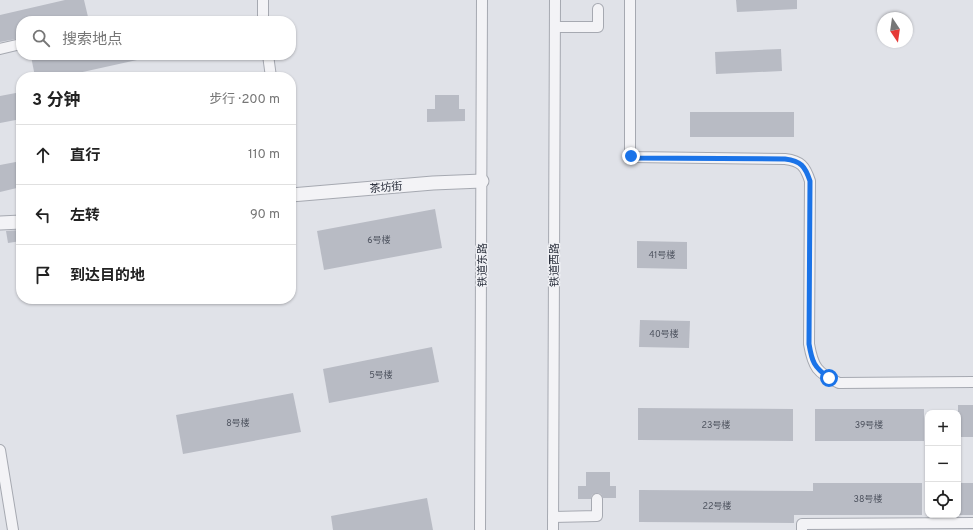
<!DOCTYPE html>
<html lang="zh">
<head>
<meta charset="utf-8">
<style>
	:root { --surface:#fff; --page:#f2f2f2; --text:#222; --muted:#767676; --line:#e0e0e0 }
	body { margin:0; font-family:Overpass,"Noto Sans SC",sans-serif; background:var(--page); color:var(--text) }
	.controls { position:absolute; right:12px; bottom:12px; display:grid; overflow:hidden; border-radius:8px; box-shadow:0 1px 3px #0004 }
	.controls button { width:36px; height:36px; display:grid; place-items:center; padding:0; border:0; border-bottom:1px solid var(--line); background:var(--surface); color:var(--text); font:20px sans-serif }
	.compass { position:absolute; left:877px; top:12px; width:36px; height:36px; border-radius:50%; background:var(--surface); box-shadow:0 1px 3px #0004; rotate:167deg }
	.stop { position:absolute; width:12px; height:12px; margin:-9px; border:3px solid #1a73e8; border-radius:50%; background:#fff }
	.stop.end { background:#1a73e8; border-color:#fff; box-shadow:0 1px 4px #0008 }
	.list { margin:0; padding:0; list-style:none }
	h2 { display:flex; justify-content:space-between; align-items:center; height:52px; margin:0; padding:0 16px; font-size:17px }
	h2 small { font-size:13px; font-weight:400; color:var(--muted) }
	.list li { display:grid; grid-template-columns:26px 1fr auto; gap:12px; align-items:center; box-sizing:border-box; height:60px; padding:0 16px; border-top:1px solid var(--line) }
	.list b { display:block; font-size:15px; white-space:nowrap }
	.list em { font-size:13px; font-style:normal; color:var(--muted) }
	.icon { flex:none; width:22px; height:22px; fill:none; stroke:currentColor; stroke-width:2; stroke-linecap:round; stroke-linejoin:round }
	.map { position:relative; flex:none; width:973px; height:530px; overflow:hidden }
	.search { position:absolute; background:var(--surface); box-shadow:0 1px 3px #0004; left:16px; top:16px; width:280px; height:44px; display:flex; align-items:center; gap:10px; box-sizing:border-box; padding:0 14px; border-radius:16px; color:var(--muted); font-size:15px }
	.panel { position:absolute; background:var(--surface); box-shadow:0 1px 3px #0004; left:16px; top:72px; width:280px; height:232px; border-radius:16px }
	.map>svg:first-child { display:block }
	.building { fill:#b8bbc4 }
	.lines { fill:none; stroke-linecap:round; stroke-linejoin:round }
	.minor-casing { stroke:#a6a9b1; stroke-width:12 }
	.tertiary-casing { stroke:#a6a9b1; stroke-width:15 }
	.minor { stroke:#f3f3f6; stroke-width:10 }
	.tertiary { stroke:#f3f3f6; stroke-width:13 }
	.route { stroke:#1a73e8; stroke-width:5 }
	.labels { text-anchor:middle; stroke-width:3; stroke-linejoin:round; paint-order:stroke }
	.number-label { font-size:9px; fill:#4e535f }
	.street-label { font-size:11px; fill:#2b303d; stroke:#f0f1f5 }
</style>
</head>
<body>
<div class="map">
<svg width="973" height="530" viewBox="0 0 973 530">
	<rect width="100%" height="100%" fill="#e0e2e8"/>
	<g class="building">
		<path d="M 65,0 L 84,0 L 89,21 L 21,21 L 21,38 L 0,42 L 0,15 Z"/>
		<path d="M 736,0 L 797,0 L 797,9 L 737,12 Z"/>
		<path d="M 781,49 L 782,71 L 716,74 L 715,52 Z"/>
		<path d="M 36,55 L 136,55 L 137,60 L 60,77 L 35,77 L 31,56 Z"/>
		<path d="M 21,92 L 21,119 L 0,123 L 0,96 Z"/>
		<path d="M 435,95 L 459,95 L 459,109 L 465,109 L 465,121 L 427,122 L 427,109 L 435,109 Z"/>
		<rect x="690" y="112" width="104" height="25"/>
		<path d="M 21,161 L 21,187 L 0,192 L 0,165 Z"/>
		<path d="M 435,209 L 442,248 L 324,270 L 317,231 Z"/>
		<path d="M 21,230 L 21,241 L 8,243 L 6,231 Z"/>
		<path d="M 637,241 L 687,242 L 687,269 L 637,268 Z"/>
		<path d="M 640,320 L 690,321 L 689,348 L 639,347 Z"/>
		<path d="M 432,347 L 439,382 L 329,403 L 323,369 Z"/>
		<path d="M 293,393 L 301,432 L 183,454 L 176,415 Z"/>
		<rect x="958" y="405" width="15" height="32"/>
		<path d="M 638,408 L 793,409 L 793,441 L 638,440 Z"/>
		<rect x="815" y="409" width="109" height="32"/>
		<path d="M 586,472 L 610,472 L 610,486 L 616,486 L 616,498 L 603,498 L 601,494 L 597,493 L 592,495 L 591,499 L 578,499 L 578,486 L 586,486 Z"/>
		<path d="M 813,483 L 922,483 L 922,515 L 794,515 L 794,523 L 639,522 L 639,490 L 813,491 Z"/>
		<rect x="958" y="483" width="15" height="32"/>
		<path d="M 427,498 L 433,530 L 333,530 L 331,516 Z"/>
	</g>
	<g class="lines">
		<defs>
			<g id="minor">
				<path d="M 263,0 L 263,21"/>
				<path d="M 630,0 L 630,151 L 632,157 L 785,159 C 801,161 805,166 810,181 L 809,344 C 813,367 817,373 839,383 L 973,382"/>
				<path d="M 555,27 L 598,27 L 598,9"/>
				<path d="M 0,49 L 21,44"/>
				<path d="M 268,55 L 271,77"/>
				<path d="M 0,450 L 13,530"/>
				<path d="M 553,517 L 597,516 L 597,499"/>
				<path d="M 480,530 L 482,0"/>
				<path d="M 553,530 L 555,0"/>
				<path d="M 802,530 L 802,524 L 973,523"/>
			</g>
			<g id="tertiary">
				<path d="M 291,195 L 433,183 L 482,181"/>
				<path d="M 0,223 L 21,222"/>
			</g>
		</defs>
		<use href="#minor" class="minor-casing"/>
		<use href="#tertiary" class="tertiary-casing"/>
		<use href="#minor" class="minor"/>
		<use href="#tertiary" class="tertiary"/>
	</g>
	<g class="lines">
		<path class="route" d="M 631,156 L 634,158 L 785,159 C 801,161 805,166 810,181 L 809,344 C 812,362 814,367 829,378"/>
	</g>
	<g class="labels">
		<g class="number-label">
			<text x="379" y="243">6号楼</text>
			<text x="662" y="258">41号楼</text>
			<text x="664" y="337">40号楼</text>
			<text x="381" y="378">5号楼</text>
			<text x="238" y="426">8号楼</text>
			<text x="716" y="428">23号楼</text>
			<text x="869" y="428">39号楼</text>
			<text x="868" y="502">38号楼</text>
			<text x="717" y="509">22号楼</text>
		</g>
		<g class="street-label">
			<text transform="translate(386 187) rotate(-5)" y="4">茶坊街</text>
			<text transform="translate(482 265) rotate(-90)" y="4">铁道东路</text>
			<text transform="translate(554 265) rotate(-90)" y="4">铁道西路</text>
		</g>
	</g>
</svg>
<div class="controls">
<button>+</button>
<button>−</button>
<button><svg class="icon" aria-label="locate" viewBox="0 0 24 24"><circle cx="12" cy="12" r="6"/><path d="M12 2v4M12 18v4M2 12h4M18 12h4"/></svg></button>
</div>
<svg class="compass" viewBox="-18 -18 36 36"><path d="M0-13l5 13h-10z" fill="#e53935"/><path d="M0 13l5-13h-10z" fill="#767676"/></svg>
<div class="stop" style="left:829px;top:378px"></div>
<div class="stop end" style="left:631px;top:156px"></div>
<div class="search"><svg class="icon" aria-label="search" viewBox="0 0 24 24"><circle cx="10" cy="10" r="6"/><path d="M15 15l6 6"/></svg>搜索地点</div>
<section class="panel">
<h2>3 分钟<small>步行 · 200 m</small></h2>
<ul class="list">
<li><svg class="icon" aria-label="ahead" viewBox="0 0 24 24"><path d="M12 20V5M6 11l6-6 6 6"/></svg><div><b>直行</b></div><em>110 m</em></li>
<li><svg class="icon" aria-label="left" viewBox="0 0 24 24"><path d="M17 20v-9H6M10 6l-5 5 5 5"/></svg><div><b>左转</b></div><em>90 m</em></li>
<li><svg class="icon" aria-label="arrive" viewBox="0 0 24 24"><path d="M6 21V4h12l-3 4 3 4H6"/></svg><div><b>到达目的地</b></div></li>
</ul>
</section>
</div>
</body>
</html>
